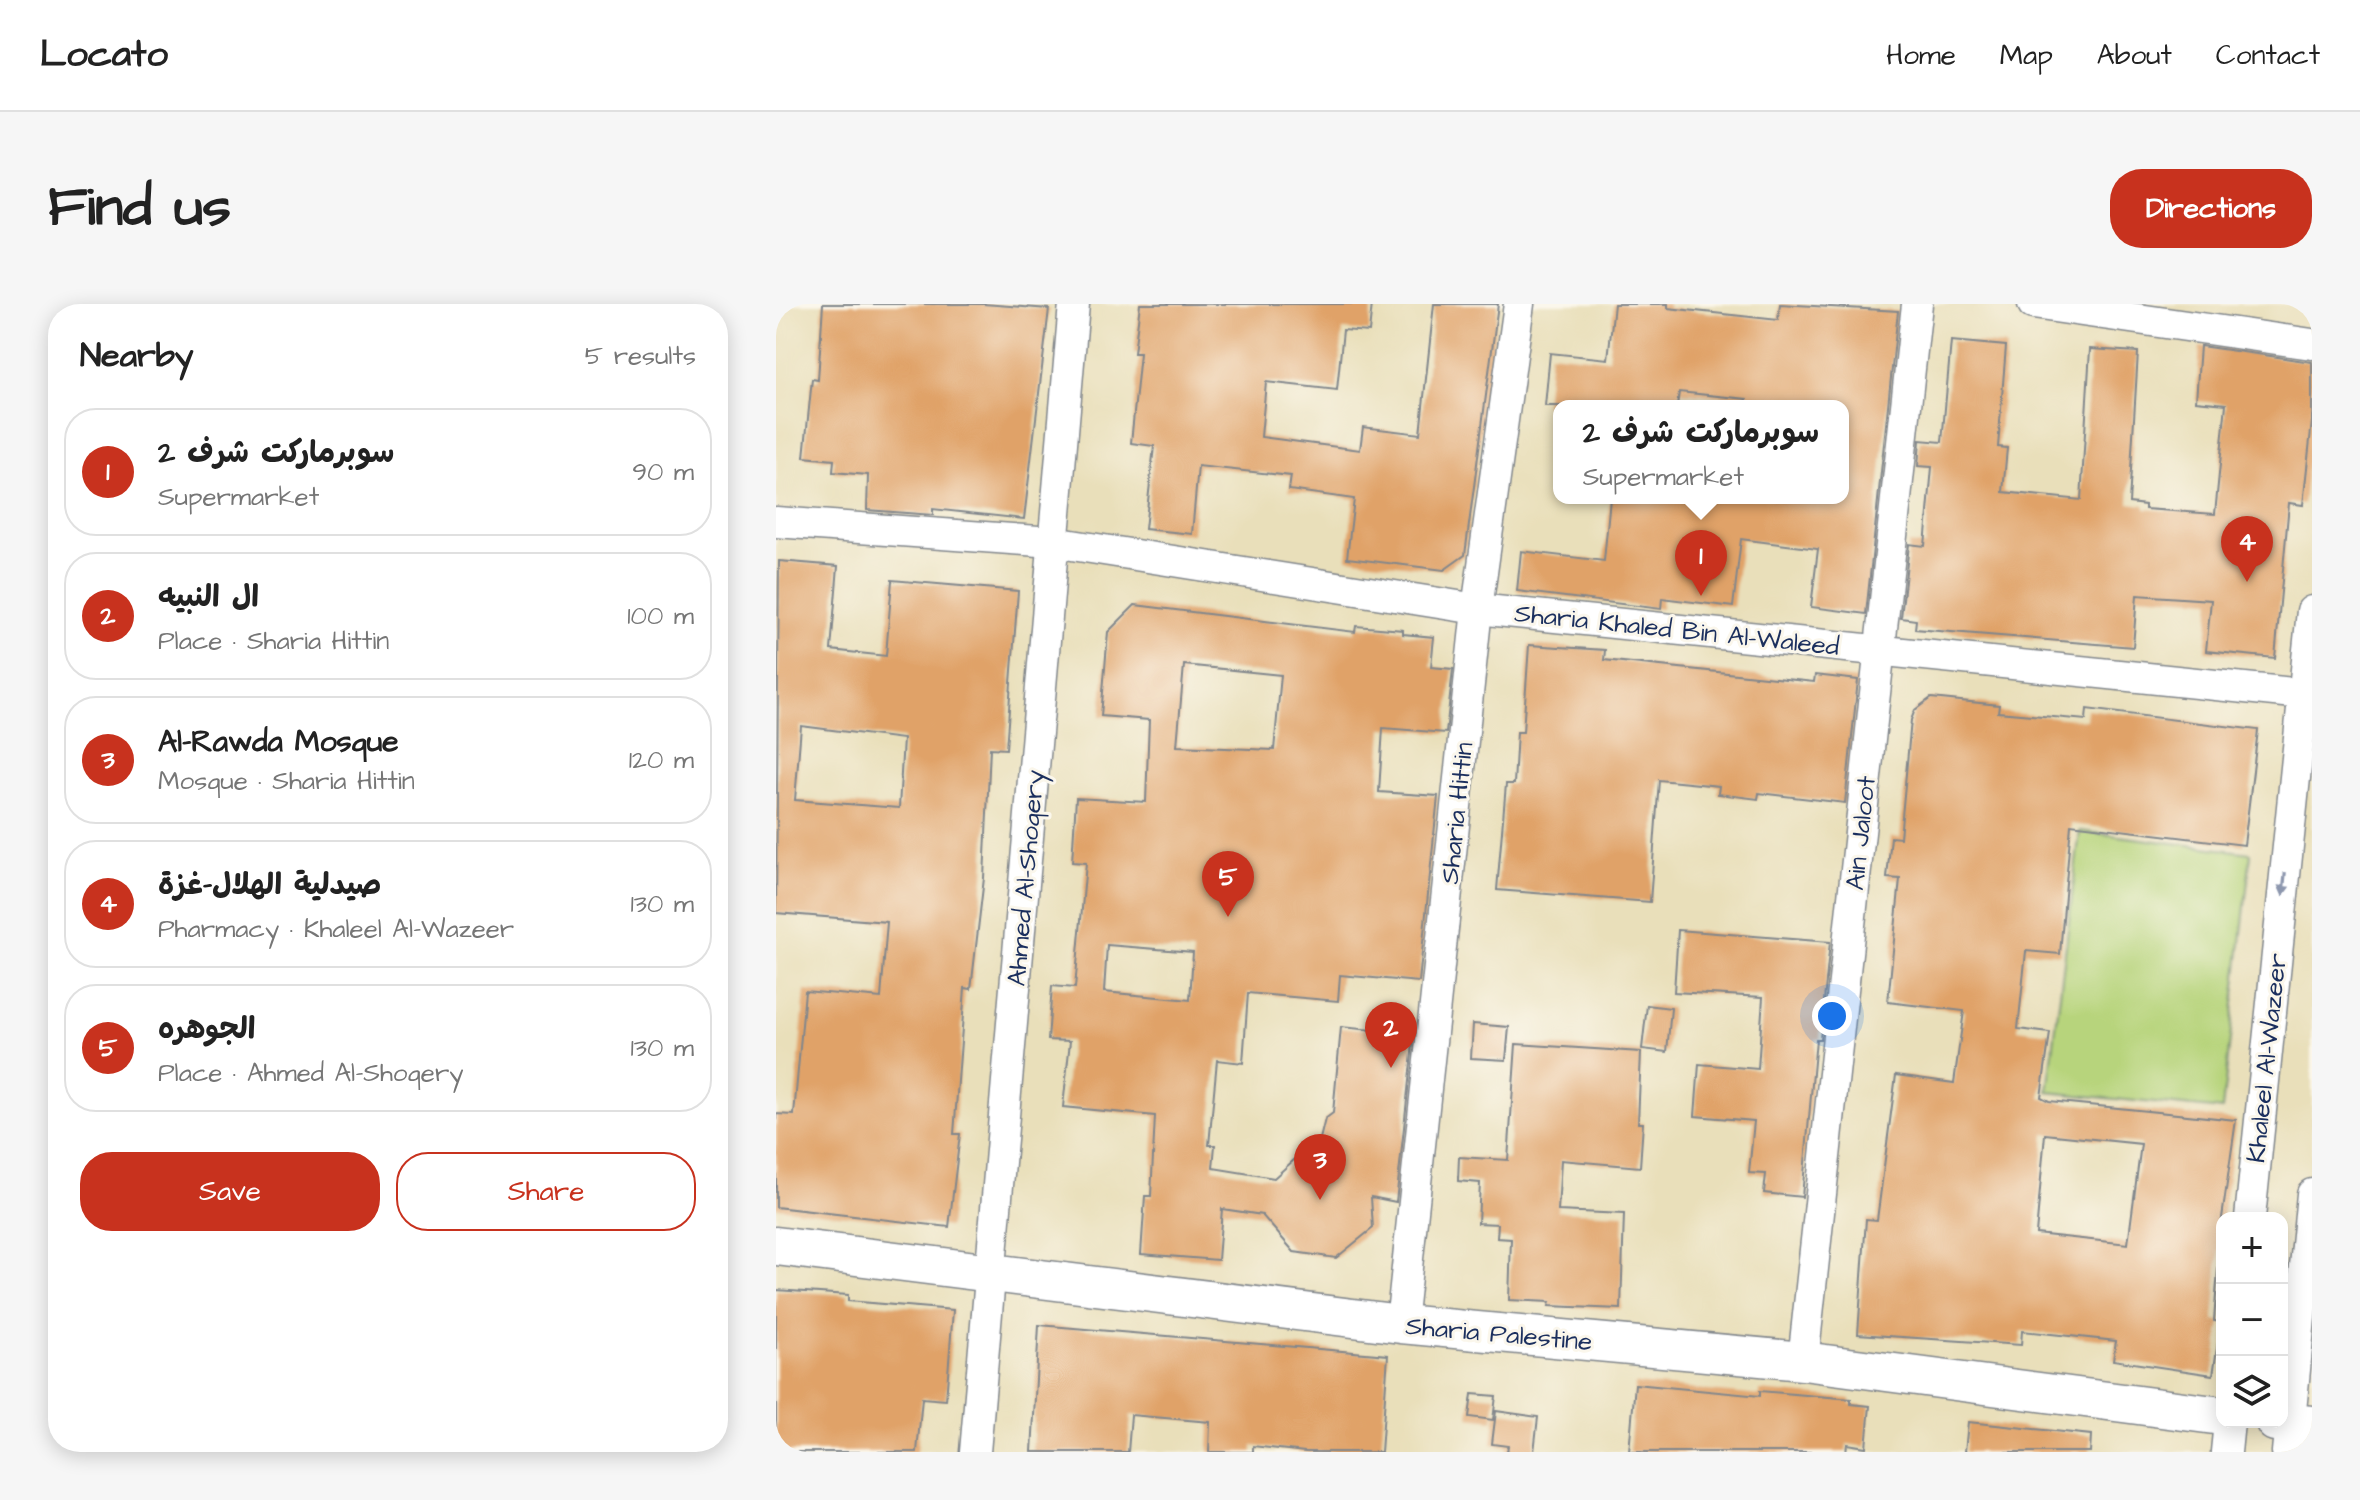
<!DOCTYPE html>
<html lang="en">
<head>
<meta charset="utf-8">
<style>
	:root { --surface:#fff; --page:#f6f6f6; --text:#222; --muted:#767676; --line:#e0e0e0; --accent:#c8321e }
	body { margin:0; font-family:"Architects Daughter","Playpen Sans Arabic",sans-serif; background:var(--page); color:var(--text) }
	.controls { position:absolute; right:24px; bottom:24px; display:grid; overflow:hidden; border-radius:16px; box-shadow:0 4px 20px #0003 }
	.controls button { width:72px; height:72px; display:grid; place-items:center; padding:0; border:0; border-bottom:2px solid var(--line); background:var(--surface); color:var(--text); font:40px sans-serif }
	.you { position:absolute; left:1056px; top:712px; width:28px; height:28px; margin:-20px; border:6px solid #fff; border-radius:50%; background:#1a73e8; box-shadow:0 0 0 12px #1a73e833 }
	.badge { display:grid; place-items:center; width:52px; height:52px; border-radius:50%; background:var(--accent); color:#fff; font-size:26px; font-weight:700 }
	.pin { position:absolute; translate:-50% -66px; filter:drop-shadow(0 2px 4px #0008) }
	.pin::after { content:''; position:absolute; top:42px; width:28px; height:24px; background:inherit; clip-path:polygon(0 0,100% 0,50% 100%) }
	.popup { position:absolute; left:777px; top:96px; width:296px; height:104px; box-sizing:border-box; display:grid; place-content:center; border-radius:16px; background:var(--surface); filter:drop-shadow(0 2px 6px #0005); font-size:26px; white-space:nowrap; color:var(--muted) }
	.popup b { font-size:30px; color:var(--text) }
	.popup::after { content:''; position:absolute; left:50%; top:100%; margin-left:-16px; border:16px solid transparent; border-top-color:var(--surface) }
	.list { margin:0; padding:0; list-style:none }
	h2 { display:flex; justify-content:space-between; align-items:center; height:104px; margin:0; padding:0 32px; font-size:34px }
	h2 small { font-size:26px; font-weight:400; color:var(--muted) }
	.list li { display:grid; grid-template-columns:52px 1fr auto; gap:24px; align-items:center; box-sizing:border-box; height:128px; margin:0 16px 16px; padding:0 16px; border:2px solid var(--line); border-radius:32px }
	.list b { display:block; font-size:30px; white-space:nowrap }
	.list p { margin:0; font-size:26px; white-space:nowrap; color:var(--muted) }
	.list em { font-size:26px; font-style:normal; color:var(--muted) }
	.actions { display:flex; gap:16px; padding:24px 32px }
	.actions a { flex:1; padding:18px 0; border:2px solid var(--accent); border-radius:32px; text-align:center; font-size:28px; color:var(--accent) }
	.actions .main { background:var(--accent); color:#fff }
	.icon { flex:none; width:44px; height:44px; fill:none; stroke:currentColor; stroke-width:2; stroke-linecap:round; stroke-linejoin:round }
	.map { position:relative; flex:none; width:1536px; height:1148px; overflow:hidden; border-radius:32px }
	header { display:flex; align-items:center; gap:48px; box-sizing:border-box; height:112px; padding:0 40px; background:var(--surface); border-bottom:2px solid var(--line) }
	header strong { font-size:38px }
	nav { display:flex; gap:44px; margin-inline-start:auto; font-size:28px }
	.intro { display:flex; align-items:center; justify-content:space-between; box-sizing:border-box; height:192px; padding:0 48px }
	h1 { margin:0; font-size:56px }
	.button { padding:20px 36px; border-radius:32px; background:var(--accent); color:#fff; font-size:28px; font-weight:700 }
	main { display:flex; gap:48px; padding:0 48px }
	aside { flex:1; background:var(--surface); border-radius:32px; box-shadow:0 4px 20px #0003 }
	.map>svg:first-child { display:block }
	.green { fill:#b7d47b; stroke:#69826c; stroke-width:2 }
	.building { fill:#e0a267; fill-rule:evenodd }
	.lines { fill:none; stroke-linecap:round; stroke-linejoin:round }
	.minor-casing { stroke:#82878c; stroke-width:33 }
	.tertiary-casing { stroke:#82878c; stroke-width:41 }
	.minor { stroke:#fff; stroke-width:30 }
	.tertiary { stroke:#fff; stroke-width:38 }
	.oneway { fill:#8d97ae }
	.labels { text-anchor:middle; stroke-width:6; stroke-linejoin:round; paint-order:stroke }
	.street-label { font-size:26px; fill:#1b2f5e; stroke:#fbf7ec }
</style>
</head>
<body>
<header>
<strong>Locato</strong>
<nav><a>Home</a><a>Map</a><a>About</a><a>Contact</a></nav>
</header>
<div class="intro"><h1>Find us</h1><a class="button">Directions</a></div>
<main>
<aside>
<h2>Nearby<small>5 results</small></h2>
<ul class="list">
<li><span class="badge">1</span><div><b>سوبرماركت شرف 2</b><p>Supermarket</p></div><em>90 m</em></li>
<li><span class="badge">2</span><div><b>ال النبيه</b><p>Place · Sharia Hittin</p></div><em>100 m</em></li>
<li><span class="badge">3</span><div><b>Al-Rawda Mosque</b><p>Mosque · Sharia Hittin</p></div><em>120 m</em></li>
<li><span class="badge">4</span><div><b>صيدلية الهلال-غزة</b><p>Pharmacy · Khaleel Al-Wazeer</p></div><em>130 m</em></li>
<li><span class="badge">5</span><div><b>الجوهره</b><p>Place · Ahmed Al-Shoqery</p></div><em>130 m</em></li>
</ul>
<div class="actions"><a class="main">Save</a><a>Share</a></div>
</aside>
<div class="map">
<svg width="1536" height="1148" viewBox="0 0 1536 1148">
	<rect width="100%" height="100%" fill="#fbf7ec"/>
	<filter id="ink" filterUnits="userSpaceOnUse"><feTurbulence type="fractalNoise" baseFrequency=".0125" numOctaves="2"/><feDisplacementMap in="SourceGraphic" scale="16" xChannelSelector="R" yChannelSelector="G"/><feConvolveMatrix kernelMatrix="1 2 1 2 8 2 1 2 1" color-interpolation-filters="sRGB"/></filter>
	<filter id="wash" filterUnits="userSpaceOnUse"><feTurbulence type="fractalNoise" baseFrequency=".006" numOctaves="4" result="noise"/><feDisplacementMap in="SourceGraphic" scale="32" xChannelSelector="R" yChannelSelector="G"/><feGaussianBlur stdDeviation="1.8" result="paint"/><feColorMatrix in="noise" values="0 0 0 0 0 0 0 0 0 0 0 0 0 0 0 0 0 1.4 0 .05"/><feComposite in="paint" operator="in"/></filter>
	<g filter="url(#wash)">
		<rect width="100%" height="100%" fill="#e9dfba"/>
		<path class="green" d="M 1304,527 L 1475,549 L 1446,806 L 1272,788 Z"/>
		<g id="blocks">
			<g class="building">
				<path d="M 47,0 L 207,0 L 273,5 L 248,215 L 157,205 L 157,211 L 91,206 L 92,171 L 57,168 L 58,156 L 28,153 L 36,75 L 42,76 Z"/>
				<path d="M 364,0 L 596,0 L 593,28 L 567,26 L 561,86 L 490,78 L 485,133 L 584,146 L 587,123 L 644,130 L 658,0 L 722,0 L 689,251 L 668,266 L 571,254 L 578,195 L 513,186 L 515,172 L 422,162 L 416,230 L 369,225 L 378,142 L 355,139 L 364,49 L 358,49 Z"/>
				<path d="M 838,0 L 892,0 L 892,4 L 1002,16 L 1004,0 L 1122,7 L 1090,310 L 1035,303 L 1042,245 L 965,235 L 957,303 L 886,294 L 885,305 L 741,287 L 745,247 L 828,257 L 834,194 L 1067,194 L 1067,102 L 970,102 L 971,95 L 903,88 L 901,102 L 769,102 L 774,49 L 832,55 Z"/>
				<path d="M 1175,37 L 1230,42 L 1222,143 L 1231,144 L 1227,188 L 1305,196 L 1314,45 L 1362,48 L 1353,199 L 1369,201 L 1369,205 L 1439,210 L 1450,100 L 1420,97 L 1424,42 L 1536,58 L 1536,117 L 1527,201 L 1513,199 L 1499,354 L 1430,347 L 1435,296 L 1361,291 L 1357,343 L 1139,325 L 1140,316 L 1125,314 L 1133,240 L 1149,242 L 1156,163 L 1142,162 L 1144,136 L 1166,138 Z"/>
				<path d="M 3,257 L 62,262 L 55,346 L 110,352 L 116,276 L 242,287 L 230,445 L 214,444 L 208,574 L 195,685 L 189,684 L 178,830 L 184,830 L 173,923 L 0,903 L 0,810 L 18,811 L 29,687 L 105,694 L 111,618 L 0,609 ZM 25,422 L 127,435 L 123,504 L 19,496 Z"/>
				<path d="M 359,301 L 579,328 L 580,322 L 627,326 L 627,330 L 658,333 L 655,363 L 677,365 L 670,429 L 607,424 L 603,488 L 662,492 L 643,678 L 564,671 L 562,697 L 472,689 L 467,759 L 441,756 L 433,841 L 439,841 L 437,864 L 498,874 L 529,846 L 541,847 L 549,815 L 557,809 L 565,723 L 638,730 L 620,898 L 595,893 L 597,924 L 560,954 L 518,948 L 486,911 L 446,905 L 442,956 L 365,950 L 369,892 L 375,892 L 379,812 L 287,803 L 294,737 L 272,736 L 276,682 L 299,684 L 310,559 L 296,558 L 300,494 L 370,498 L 373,416 L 325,412 L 332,328 ZM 408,361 L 505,371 L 498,446 L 401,442 ZM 331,641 L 417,648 L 414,696 L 328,688 Z"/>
				<path d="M 753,341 L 829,346 L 828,356 L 1038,378 L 1039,371 L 1082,376 L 1069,499 L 983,489 L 982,495 L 942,490 L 943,482 L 883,476 L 874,598 L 721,586 L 730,480 L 738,480 L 741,428 L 747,428 Z"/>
				<path d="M 1155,394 L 1223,401 L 1222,408 L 1310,416 L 1311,405 L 1482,426 L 1468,541 L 1295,520 L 1284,650 L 1250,647 L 1242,725 L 1274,729 L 1265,793 L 1273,797 L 1460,816 L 1446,914 L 1438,1017 L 1445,1018 L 1437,1071 L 1337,1056 L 1340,1037 L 1246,1027 L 1245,1041 L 1082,1030 L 1090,915 L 1101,916 L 1120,771 L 1178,779 L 1188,707 L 1112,698 L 1124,575 L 1111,574 L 1115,533 L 1124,534 L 1135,416 L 1139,406 ZM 1269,830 L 1365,840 L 1352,940 L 1260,930 Z"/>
				<path d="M 902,626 L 1054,638 L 1044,735 L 1040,735 L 1026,893 L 988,889 L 990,870 L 973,869 L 978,817 L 919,812 L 923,760 L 982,765 L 987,693 L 898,688 Z"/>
				<path d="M 871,701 L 895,704 L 891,748 L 866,745 Z"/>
				<path d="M 697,720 L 733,723 L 730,756 L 695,754 Z"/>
				<path d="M 740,740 L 865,748 L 862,819 L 867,819 L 864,863 L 785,856 L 782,907 L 848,910 L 845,1005 L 773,1002 L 774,998 L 733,996 L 735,935 L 721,934 L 722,920 L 702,919 L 704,879 L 682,877 L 683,853 L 732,856 Z"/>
				<path d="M 0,986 L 72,991 L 72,997 L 177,1006 L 170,1096 L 146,1094 L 141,1148 L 0,1148 Z"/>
				<path d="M 263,1021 L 612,1051 L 605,1148 L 529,1148 L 477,1142 L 477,1148 L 433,1148 L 434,1118 L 355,1111 L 352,1148 L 256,1148 Z"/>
				<path d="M 859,1080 L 984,1092 L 984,1087 L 1075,1095 L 1075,1100 L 1094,1102 L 1090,1143 L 1071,1140 L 1070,1148 L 853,1148 Z"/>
				<path d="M 696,1090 L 720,1092 L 717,1116 L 693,1113 Z"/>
				<path d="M 720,1107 L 762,1113 L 758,1148 L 731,1148 L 732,1142 L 716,1140 Z"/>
				<path d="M 1192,1118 L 1315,1131 L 1314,1148 L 1189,1148 Z"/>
			</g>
		</g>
	</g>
	<g filter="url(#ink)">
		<use href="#blocks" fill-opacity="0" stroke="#82878c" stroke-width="2"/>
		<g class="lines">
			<defs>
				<g id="minor">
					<path d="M 1257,0 L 1536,40"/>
					<path d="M 0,218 L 277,238 L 701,305 L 1527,390"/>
					<path d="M 1474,914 L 1536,307"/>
					<path d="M 625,1020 L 701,305 L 743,0"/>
					<path d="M 1027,1057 L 1141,0"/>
					<path d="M 199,1148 L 298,0"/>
					<path d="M 1450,1148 L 1453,1118"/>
					<path d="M 1511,1148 L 1536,890"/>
				</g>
				<g id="tertiary">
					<path d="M 0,942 L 625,1020 L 1027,1057 L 1446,1112"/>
					<path d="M 1499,1118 L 1536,1121"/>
				</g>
			</defs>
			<use href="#minor" class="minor-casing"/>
			<use href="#tertiary" class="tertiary-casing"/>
			<use href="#minor" class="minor"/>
			<use href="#tertiary" class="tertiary"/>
		</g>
		<defs><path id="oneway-solid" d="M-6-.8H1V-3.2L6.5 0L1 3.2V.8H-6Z" transform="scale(2)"/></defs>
		<use class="oneway" href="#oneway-solid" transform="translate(1508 580) rotate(96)"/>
	</g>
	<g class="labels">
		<g class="street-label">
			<text transform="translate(901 325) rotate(6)" y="9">Sharia Khaled Bin Al-Waleed</text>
			<text transform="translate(680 509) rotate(-84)" y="9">Sharia Hittin</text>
			<text transform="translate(1084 529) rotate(-84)" y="9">Ain Jaloot</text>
			<text transform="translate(249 574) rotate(-85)" y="9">Ahmed Al-Shoqery</text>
			<text transform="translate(1490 754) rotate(-84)" y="9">Khaleel Al-Wazeer</text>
			<text transform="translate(723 1029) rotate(5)" y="9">Sharia Palestine</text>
		</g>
	</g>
</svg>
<div class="controls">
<button>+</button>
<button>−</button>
<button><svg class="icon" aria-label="layers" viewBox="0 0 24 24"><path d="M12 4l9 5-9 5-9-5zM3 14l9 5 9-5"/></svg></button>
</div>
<div class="you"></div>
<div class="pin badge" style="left:925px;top:292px">1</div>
<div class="popup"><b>سوبرماركت شرف 2</b>Supermarket</div>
<div class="pin badge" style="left:615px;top:764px">2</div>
<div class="pin badge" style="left:544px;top:896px">3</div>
<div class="pin badge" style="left:1471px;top:278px">4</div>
<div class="pin badge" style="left:452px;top:613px">5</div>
</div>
</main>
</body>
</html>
